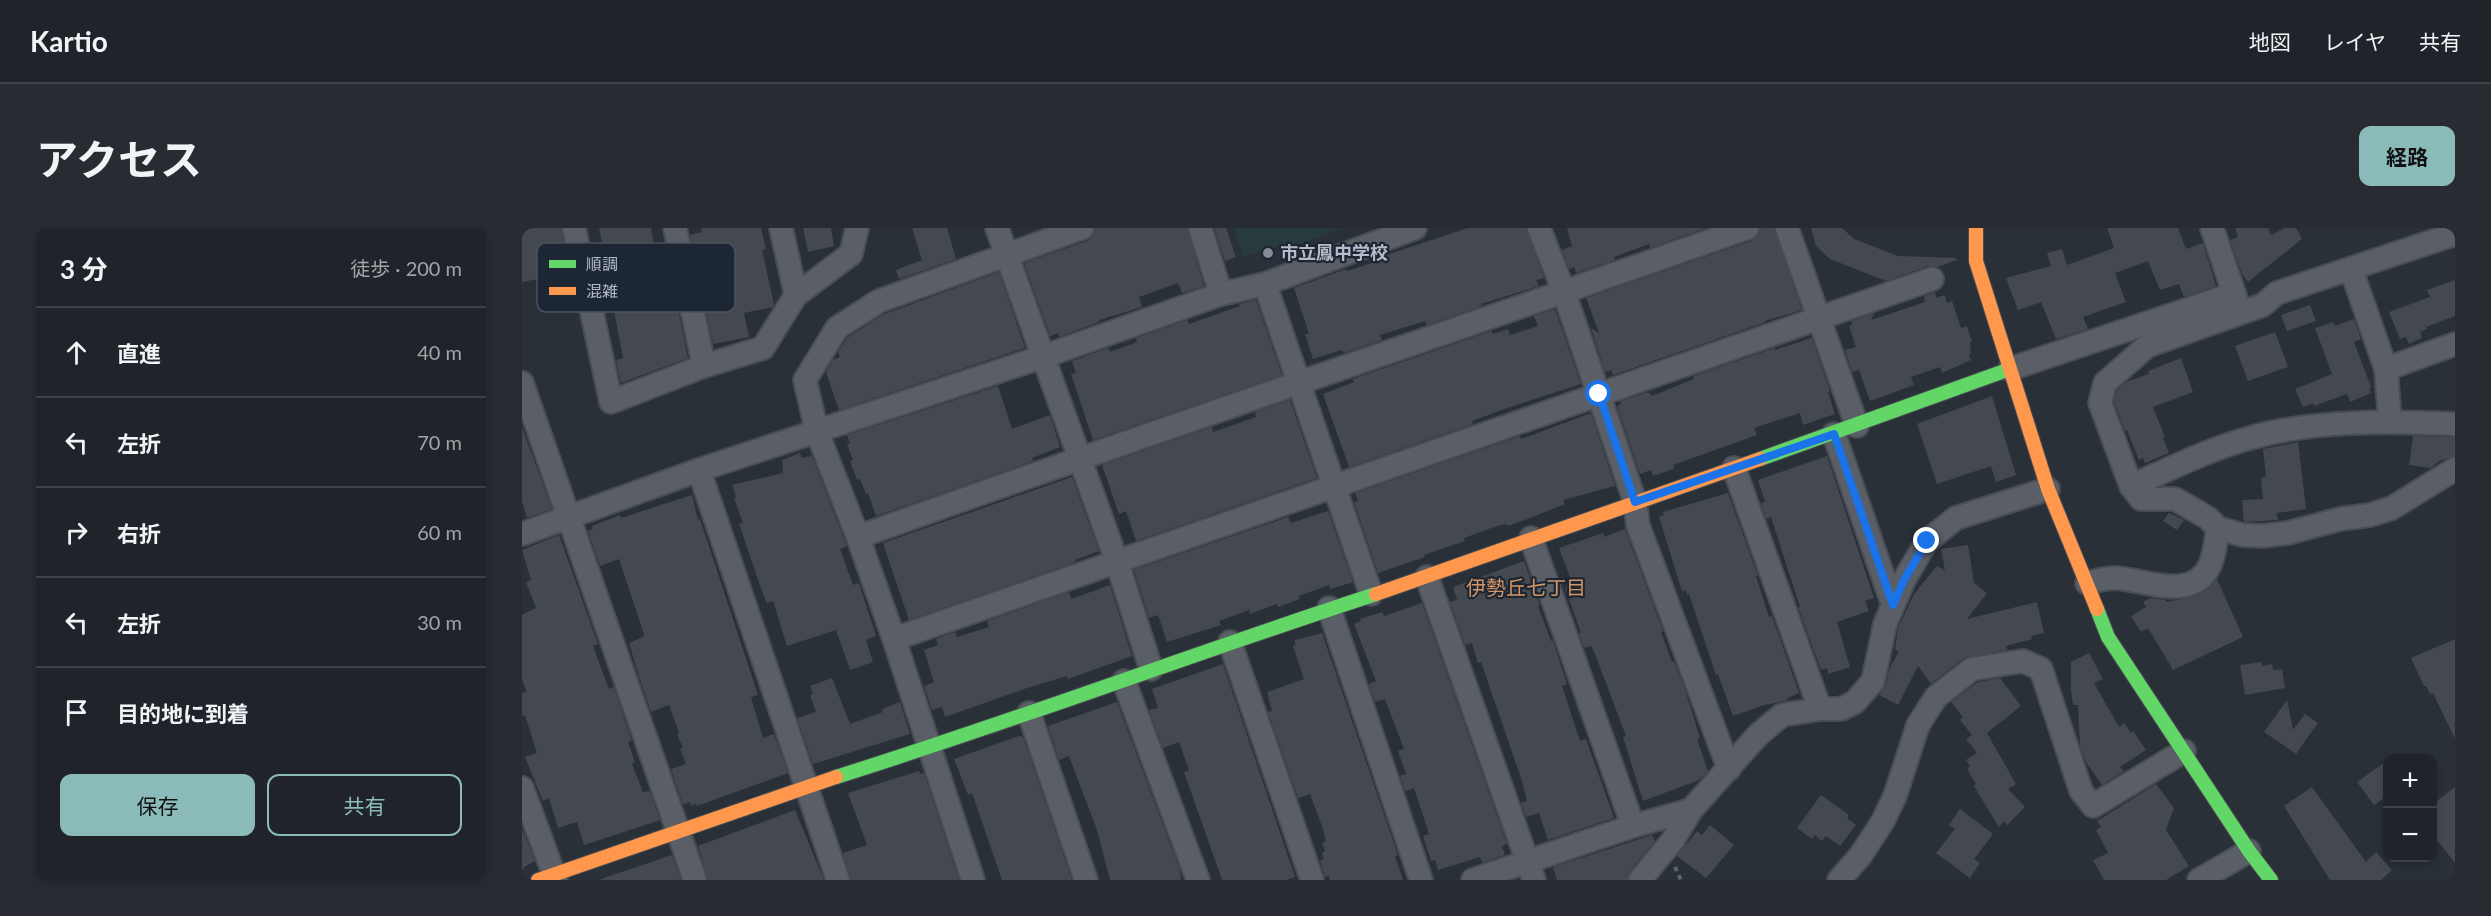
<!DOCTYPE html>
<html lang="ja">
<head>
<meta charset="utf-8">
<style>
	:root { --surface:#20242a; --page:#282c32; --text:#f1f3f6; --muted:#a2a4a8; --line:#3d4147; --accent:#8bbbb9 }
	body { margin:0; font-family:Lato,"Noto Sans JP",sans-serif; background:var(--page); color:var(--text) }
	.controls { position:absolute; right:18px; bottom:18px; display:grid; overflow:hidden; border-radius:12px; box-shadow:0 3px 9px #0003 }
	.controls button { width:54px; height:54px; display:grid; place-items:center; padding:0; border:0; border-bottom:2px solid var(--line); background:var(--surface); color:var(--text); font:30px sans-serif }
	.stop { position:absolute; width:18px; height:18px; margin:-14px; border:4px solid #1a73e8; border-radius:50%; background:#fff }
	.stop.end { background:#1a73e8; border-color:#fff; box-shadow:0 2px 6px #0008 }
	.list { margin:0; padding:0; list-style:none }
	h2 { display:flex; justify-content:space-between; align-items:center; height:78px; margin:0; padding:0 24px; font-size:26px }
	h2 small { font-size:20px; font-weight:400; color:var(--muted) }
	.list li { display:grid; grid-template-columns:39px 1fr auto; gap:18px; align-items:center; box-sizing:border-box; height:90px; padding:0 24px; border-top:2px solid var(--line) }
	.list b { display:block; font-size:22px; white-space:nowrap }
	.list em { font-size:20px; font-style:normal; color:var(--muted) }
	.actions { display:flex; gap:12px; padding:18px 24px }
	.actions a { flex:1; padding:14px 0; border:2px solid var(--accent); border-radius:12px; text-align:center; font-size:21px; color:var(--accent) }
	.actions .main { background:var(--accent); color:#111 }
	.icon { flex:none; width:33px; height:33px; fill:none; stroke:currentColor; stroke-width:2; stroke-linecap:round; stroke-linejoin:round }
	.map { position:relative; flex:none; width:1933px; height:652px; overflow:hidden; border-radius:12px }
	header { display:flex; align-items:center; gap:36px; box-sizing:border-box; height:84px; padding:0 30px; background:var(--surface); border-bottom:2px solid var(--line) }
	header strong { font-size:28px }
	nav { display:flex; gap:33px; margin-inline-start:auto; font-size:21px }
	.intro { display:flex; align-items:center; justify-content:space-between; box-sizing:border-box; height:144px; padding:0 36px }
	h1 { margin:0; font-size:42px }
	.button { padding:15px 27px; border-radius:12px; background:var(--accent); color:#111; font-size:21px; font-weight:700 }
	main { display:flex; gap:36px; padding:0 36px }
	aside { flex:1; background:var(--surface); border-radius:12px; box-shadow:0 3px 9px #0003 }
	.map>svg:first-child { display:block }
	.green { fill:#273a3e }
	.building { fill:#444950 }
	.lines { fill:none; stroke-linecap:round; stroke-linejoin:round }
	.street-casing { stroke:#484c53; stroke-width:26 }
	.fast-casing { stroke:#484c53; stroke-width:16 }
	.slow-casing { stroke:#484c53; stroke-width:16 }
	.path { stroke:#5d636a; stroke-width:4; stroke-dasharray:4.5 4.5; stroke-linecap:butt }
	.street { stroke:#5a5e66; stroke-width:22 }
	.fast { stroke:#63d668; stroke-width:14 }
	.slow { stroke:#ff974d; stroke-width:14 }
	.route { stroke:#1a73e8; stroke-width:8 }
	.poi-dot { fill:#848b96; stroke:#1d2633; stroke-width:2 }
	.labels { text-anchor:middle; stroke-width:4.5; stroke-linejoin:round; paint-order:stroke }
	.poi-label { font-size:18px; font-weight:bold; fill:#b4bcc9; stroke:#1d2633; text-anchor:start }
	.neighbourhood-label { font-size:20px; fill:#d59563; stroke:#1d2633 }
	.key { fill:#1d2633; stroke:#4a5360; stroke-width:1.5 }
	.key-label { font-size:16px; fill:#b4bcc9 }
</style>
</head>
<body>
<header>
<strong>Kartio</strong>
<nav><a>地図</a><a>レイヤ</a><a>共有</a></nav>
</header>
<div class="intro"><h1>アクセス</h1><a class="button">経路</a></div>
<main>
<aside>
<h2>3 分<small>徒歩 · 200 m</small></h2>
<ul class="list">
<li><svg class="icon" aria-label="ahead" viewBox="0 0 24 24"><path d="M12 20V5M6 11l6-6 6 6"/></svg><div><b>直進</b></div><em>40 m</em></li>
<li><svg class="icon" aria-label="left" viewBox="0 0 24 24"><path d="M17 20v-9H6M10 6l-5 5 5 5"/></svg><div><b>左折</b></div><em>70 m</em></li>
<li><svg class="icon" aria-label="right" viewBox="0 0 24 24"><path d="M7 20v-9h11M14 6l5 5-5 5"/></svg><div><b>右折</b></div><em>60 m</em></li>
<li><svg class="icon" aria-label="left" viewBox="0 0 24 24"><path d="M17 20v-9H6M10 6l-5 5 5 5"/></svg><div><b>左折</b></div><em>30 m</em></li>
<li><svg class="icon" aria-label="arrive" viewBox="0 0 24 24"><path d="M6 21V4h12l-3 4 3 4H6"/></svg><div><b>目的地に到着</b></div></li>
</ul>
<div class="actions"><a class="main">保存</a><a>共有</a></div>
</aside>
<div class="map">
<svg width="1933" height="652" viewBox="0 0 1933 652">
	<rect width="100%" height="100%" fill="#2a3038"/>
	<path class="green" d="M 711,0 L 820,0 L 765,22 L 762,16 L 721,29 Z"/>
	<g class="building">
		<path d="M 0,0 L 39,0 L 48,45 L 0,54 Z"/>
		<path d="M 77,0 L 129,0 L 134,31 L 96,39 L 96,35 L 85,37 Z"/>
		<path d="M 179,0 L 239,0 L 244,21 L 240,22 L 252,76 L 251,79 L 222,85 L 227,109 L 191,116 L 181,69 L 185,69 L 178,31 L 174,32 L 168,7 L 180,4 Z"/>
		<path d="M 281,0 L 309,0 L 312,18 L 286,24 Z"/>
		<path d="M 390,0 L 425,0 L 434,31 L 377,51 L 374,42 L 400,32 Z"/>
		<path d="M 573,0 L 665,0 L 682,58 L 660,65 L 656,55 L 617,69 L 620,79 L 577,92 L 577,94 L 537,109 L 536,105 L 528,108 L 502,35 L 565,13 L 571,8 Z"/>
		<path d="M 692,0 L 704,0 L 714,29 L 703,33 Z"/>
		<path d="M 946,0 L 1004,0 L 1022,50 L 1014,52 L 1017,58 L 959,76 L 960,78 L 904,97 L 903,93 L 858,107 L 860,112 L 822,125 L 820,122 L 791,131 L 783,106 L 787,106 L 772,60 L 824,41 L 825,43 L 853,34 L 852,31 Z"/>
		<path d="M 1045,0 L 1184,0 L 1128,20 L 1127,16 L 1092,29 L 1093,32 L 1054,45 L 1052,39 L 1047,41 L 1040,22 L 1050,18 Z"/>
		<path d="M 1238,0 L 1252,0 L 1280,82 L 1243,93 L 1244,94 L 1091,147 L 1089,142 L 1083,144 L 1069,100 L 1077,105 L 1064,70 L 1229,13 L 1236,8 Z"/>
		<path d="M 1289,0 L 1320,0 L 1332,11 L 1376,28 L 1434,30 L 1435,32 L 1415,39 L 1406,38 L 1364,53 L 1308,31 L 1294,18 Z"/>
		<path d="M 1585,0 L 1656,0 L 1664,21 L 1681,15 L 1694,58 L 1662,69 L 1657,56 L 1638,62 L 1626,33 L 1593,45 L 1604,74 L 1561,89 L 1566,101 L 1534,111 L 1519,74 L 1496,82 L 1484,50 L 1529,38 L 1525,25 L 1540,21 L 1545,37 L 1592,20 Z"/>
		<path d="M 1713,0 L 1746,0 L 1749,7 L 1763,0 L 1774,0 L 1780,11 L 1726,54 L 1720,46 L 1708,12 L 1716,9 Z"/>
		<path d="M 477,44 L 503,120 L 317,182 L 304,144 L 311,132 L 318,129 L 316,124 L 325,110 L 360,87 Z"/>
		<path d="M 1933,52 L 1933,88 L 1904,99 L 1905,101 L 1898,104 L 1900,110 L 1887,116 L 1884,109 L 1878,111 L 1867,84 L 1908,69 L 1905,62 Z"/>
		<path d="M 1413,64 L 1414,70 L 1423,67 L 1425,75 L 1430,73 L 1439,100 L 1445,98 L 1450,114 L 1448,115 L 1449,126 L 1447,127 L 1449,132 L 1420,145 L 1418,139 L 1389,149 L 1392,157 L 1348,173 L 1337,142 L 1330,144 L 1323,122 L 1334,119 L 1327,98 L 1330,97 L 1329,93 L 1352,85 L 1349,92 L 1403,74 L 1402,68 Z"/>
		<path d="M 115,68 L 118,82 L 155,75 L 166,130 L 99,155 L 94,132 L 101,130 L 90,72 Z"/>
		<path d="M 734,72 L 760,147 L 571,212 L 549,146 L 554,145 L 550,133 L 586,120 L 588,124 L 615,114 L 614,110 L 665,92 L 667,96 L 718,78 L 717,76 Z"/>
		<path d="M 1788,77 L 1794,93 L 1765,103 L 1759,87 Z"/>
		<path d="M 1033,81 L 1059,156 L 988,179 L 950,193 L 951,196 L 827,239 L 801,166 L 832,154 L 831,151 L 969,103 L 971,106 L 986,101 L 988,107 L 1016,98 L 1012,88 Z"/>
		<path d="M 1832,91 L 1839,111 L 1832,114 L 1849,159 L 1847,160 L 1849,165 L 1828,174 L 1825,166 L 1792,178 L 1791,175 L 1781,179 L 1773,161 L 1810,146 L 1793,100 L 1811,94 L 1813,98 Z"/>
		<path d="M 1753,104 L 1766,139 L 1726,153 L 1713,118 Z"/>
		<path d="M 1290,110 L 1308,163 L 1306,164 L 1313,186 L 1281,197 L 1278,185 L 1232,200 L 1235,207 L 1151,237 L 1152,241 L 1131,248 L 1129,242 L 1118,246 L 1095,178 L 1099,176 L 1098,173 L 1126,164 L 1130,168 L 1172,151 L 1171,148 L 1253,120 L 1253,122 Z"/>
		<path d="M 1659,130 L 1671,164 L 1631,179 L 1643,209 L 1641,210 L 1647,225 L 1623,235 L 1621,230 L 1617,232 L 1605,202 L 1603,203 L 1592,174 L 1595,162 L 1606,153 L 1627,146 L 1626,143 Z"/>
		<path d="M 476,158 L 490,201 L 528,187 L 538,219 L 510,230 L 511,233 L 354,288 L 346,265 L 344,266 L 338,251 L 335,252 L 328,233 L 331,232 L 325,216 L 328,215 L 325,207 Z"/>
		<path d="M 1470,168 L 1494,247 L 1474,254 L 1469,238 L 1415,256 L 1395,196 Z"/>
		<path d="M 768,172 L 795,250 L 614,313 L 604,283 L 597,286 L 580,237 L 690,199 L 691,204 L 734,189 L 733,184 Z"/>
		<path d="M 1069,185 L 1093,258 L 1041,272 L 1043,276 L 1008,290 L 986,298 L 985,296 L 975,298 L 942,310 L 943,313 L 902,327 L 903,329 L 856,345 L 832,274 L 836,273 L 833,265 L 998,208 L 999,211 Z"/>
		<path d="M 0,199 L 30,281 L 5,290 L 0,273 Z"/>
		<path d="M 1891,208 L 1933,209 L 1933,228 L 1917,233 L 1909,240 L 1887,237 Z"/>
		<path d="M 1776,214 L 1784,281 L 1755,285 L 1756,292 L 1722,294 L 1720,272 L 1741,271 L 1739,251 L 1744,248 L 1741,221 Z"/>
		<path d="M 278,225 L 280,230 L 290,228 L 325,318 L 318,321 L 331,357 L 337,355 L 354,408 L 344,412 L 351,434 L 328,442 L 314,402 L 265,418 L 251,373 L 245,375 L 241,366 L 217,296 L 221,295 L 212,270 L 214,269 L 210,257 L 261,245 L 260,232 Z"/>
		<path d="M 1305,228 L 1352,370 L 1343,373 L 1347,383 L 1315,394 L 1328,439 L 1306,446 L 1305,440 L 1299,442 L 1276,379 L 1278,379 L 1249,289 L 1244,291 L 1239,275 L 1243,274 L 1236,252 Z"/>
		<path d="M 550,249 L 577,323 L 553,332 L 554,334 L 387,392 L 361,315 Z"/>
		<path d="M 1206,265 L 1236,348 L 1234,348 L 1247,389 L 1250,388 L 1277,465 L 1265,470 L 1266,472 L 1239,478 L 1211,488 L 1196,446 L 1194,447 L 1167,366 L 1165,367 L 1164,362 L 1160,363 L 1137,289 L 1142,287 L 1141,284 Z"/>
		<path d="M 170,267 L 176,292 L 178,291 L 236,467 L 229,469 L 241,510 L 252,506 L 266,545 L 175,578 L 174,576 L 169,578 L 168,574 L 161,577 L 149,541 L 164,536 L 158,521 L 161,520 L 155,506 L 157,505 L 147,477 L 129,484 L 117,449 L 107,415 L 121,409 L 122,406 L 97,331 L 78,338 L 66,303 L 71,301 L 70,298 L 98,287 L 99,290 Z"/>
		<path d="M 806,283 L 831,354 L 808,361 L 807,357 L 777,368 L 778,371 L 756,379 L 755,376 L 728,386 L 727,382 L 697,393 L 699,397 L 645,414 L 636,387 L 627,390 L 612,342 L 766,289 L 769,295 Z"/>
		<path d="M 1647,285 L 1662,292 L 1655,302 L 1641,293 Z"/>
		<path d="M 1103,301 L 1141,403 L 1139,404 L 1150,434 L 1152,433 L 1162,458 L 1178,510 L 1175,511 L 1186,543 L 1177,552 L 1121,573 L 1101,509 L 1104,508 L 1073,426 L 1069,418 L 1062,420 L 1057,405 L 1059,405 L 1043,360 L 1051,357 L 1037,320 L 1081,305 L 1082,309 Z"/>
		<path d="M 37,307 L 76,416 L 71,418 L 87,461 L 92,459 L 110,513 L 106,514 L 113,534 L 110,536 L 121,564 L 128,563 L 138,592 L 62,617 L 55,594 L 36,600 L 27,570 L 21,573 L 3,529 L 15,525 L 3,487 L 0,488 L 0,465 L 5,464 L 0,452 L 0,387 L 14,380 L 4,354 L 9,352 L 0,322 Z"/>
		<path d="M 1446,317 L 1452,355 L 1465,365 L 1445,391 L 1515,374 L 1522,405 L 1509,408 L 1510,411 L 1484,418 L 1485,422 L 1442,430 L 1409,456 L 1396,438 L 1376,477 L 1357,467 L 1364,456 L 1367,442 L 1377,423 L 1373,422 L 1376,400 L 1392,366 L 1415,338 L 1423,342 L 1419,321 Z"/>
		<path d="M 1002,333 L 1018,377 L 1016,378 L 1029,413 L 1031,413 L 1045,456 L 1040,458 L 1058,513 L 1064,511 L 1092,590 L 1026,612 L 1017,585 L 1004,589 L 999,575 L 1005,573 L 1000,553 L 959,434 L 956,435 L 950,415 L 943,417 L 928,374 L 935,372 L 931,359 Z"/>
		<path d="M 1695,351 L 1721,409 L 1651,442 L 1626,400 L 1619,404 L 1609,388 L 1624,379 L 1621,374 L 1628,370 L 1643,372 L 1645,374 L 1673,368 L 1687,360 Z"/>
		<path d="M 588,357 L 610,428 L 546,451 L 545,448 L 505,460 L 423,489 L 420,479 L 410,482 L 402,458 L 412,454 L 402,422 L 416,417 L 414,411 L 433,404 L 435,409 L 467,399 L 465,393 L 547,364 L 549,371 Z"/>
		<path d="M 900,375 L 985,616 L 980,618 L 983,627 L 960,635 L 958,629 L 916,642 L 913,632 L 909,633 L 901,608 L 907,606 L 892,560 L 883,563 L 878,548 L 884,546 L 876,523 L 882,521 L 863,471 L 853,474 L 847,456 L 854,453 L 832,396 L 839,393 L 838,391 L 860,384 L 862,388 Z"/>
		<path d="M 800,405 L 876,627 L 873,628 L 881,652 L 808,652 L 807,648 L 803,649 L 798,633 L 802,631 L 800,625 L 803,623 L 800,615 L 804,613 L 801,601 L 788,566 L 776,570 L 746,484 L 750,483 L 745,464 L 782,451 L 771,418 L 773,417 L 773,412 Z"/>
		<path d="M 1933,411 L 1933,511 L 1911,465 L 1908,466 L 1904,458 L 1902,458 L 1889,430 Z"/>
		<path d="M 1567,425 L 1581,451 L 1572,455 L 1597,499 L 1602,495 L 1609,505 L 1611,503 L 1624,522 L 1598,539 L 1602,543 L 1580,557 L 1564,534 L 1558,518 L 1556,477 L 1551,477 L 1549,461 L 1549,434 Z"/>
		<path d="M 1739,434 L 1740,438 L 1750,436 L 1751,442 L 1760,441 L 1763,460 L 1723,467 L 1718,437 Z"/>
		<path d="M 701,436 L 773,649 L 764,652 L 700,652 L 662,544 L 667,542 L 657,514 L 641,520 L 627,482 L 636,480 L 630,461 Z"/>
		<path d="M 310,450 L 328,496 L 361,484 L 360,481 L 378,474 L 388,506 L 291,536 L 275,490 L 294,484 L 288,467 L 291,466 L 288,458 Z"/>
		<path d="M 1478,450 L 1499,478 L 1465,505 L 1494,556 L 1486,561 L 1503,579 L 1485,597 L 1482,593 L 1477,599 L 1452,558 L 1454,556 L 1445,541 L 1448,538 L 1444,532 L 1455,525 L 1444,511 L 1450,507 L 1438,492 L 1441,489 L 1429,474 L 1456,454 Z"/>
		<path d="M 1765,472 L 1771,502 L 1783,486 L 1796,495 L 1775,524 L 1776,527 L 1742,504 Z"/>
		<path d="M 595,474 L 658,642 L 659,652 L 588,652 L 575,602 L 547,528 L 537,532 L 526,498 Z"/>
		<path d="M 497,508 L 501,509 L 550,652 L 480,652 L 450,565 L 446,567 L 432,531 Z"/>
		<path d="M 1866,532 L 1866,567 L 1852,577 L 1835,554 Z"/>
		<path d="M 397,543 L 398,546 L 402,545 L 437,652 L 329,652 L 321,625 L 345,617 L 326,565 Z"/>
		<path d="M 1634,556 L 1652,580 L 1644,602 L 1667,638 L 1644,652 L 1582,652 L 1571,632 L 1586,625 L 1574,602 L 1579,599 L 1575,593 Z"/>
		<path d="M 1790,559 L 1844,634 L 1854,624 L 1870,642 L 1859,652 L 1808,652 L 1762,578 Z"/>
		<path d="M 1933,559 L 1933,635 L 1911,607 L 1911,576 Z"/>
		<path d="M 1299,567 L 1327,587 L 1325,590 L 1334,597 L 1318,618 L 1304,608 L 1300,613 L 1293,607 L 1290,611 L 1275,600 Z"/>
		<path d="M 1438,581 L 1471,606 L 1452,631 L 1458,635 L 1448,650 L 1414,625 L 1433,601 L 1427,597 Z"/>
		<path d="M 273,582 L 302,652 L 186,652 L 176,618 Z"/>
		<path d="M 1188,597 L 1212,617 L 1184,650 L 1155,628 L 1175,603 L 1180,607 Z"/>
		<path d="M 0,600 L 13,633 L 2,639 L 0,643 Z"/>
		<path d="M 1130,607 L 1133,613 L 1108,643 L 1105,652 L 1035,652 L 1031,639 Z"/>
		<path d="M 150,627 L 159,652 L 79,652 L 79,651 Z"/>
	</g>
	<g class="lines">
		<defs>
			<g id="street">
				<path d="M 52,0 L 89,174 L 182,138 L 241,120 L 274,67 L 329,26 L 335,0"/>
				<path d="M 153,0 L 182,138"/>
				<path d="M 259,0 L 274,67"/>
				<path d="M 475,0 L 595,334 L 629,441"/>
				<path d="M 678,0 L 699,66"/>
				<path d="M 1017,0 L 1042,64 L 1113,274 L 1116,297 L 1207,541"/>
				<path d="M 1265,0 L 1335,198"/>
				<path d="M 1690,0 L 1717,80"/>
				<path d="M 1933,6 L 1755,65 L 1741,77 L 1625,118 L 1583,155 L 1578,175 L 1609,258 L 1619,271 L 1653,271 L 1686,290 L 1696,300 L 1720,307 L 1741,308 L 1766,305 L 1818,291 L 1848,287 L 1870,280 L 1933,241"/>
				<path d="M 1829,41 L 1864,141 L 1868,194"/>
				<path d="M 743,56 L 849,366"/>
				<path d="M 1488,141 L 1712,66"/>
				<path d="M 1864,141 L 1933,116"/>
				<path d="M 0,155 L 173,652"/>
				<path d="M 1312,206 L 1371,377"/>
				<path d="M 1212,240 L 1298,481"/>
				<path d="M 177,242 L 316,652"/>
				<path d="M 1609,258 C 1648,241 1687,221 1728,210 C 1790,192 1868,193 1933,196"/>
				<path d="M 0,306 L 177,242 L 520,129 L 699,66 L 743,56 L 893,0"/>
				<path d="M 336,309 C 631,203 929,104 1225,0"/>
				<path d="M 1009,310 L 1111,598"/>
				<path d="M 905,349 L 1012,652"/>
				<path d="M 1565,355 C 1574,353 1583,350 1592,350 C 1623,351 1670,375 1688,337 C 1693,325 1694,312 1696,300"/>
				<path d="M 807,380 L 899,652"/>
				<path d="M 372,411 L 1410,51"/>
				<path d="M 708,414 L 790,652"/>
				<path d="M 602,453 L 676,652"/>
				<path d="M 507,485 L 564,652"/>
				<path d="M 0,560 L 34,652"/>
				<path d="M 451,652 L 372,411 L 336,309 L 295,204 L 283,152 L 315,100 L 357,73 L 560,0"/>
				<path d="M 951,652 L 1111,598 L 1169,582 L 1236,507 L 1260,487 L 1298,481 L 1319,481 L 1333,474 L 1351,453 L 1363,396 L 1382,352 L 1405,313 L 1434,290 L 1526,261"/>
				<path d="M 1118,652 L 1151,612 L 1169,582"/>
				<path d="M 1317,652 L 1339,627 L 1361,593 L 1373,568 L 1396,497 L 1414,469 L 1450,441 L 1501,433 L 1519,441 L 1559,563 L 1571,578 L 1662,523"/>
				<path d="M 1677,652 L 1727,623"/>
			</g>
			<g id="fast">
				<path d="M 1238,231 L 1488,141"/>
				<path d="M 1575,381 L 1586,409 L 1727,623 L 1749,652"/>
				<path d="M 314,549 C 496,492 673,425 854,366"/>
			</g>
			<g id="slow">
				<path d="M 1454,0 L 1454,33 L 1526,261 L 1575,381"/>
				<path d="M 854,366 L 1238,231"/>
				<path d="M 16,652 L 314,549"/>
			</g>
		</defs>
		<use href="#street" class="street-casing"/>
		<use href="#fast" class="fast-casing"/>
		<use href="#slow" class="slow-casing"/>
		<path class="path" d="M 1153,639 L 1159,652"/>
		<use href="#street" class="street"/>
		<use href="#fast" class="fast"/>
		<use href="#slow" class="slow"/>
	</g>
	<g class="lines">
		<path class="route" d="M 1077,166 L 1113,274 L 1312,206 L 1371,377 L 1382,352 L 1405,313"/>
	</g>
	<circle class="poi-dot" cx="746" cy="25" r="6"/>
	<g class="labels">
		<g class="poi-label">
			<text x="758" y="31">市立鳳中学校</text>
		</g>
		<g class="neighbourhood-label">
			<text x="1004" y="367">伊勢丘七丁目</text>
		</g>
	</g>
	<rect x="15" y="15" width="198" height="69" rx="9" class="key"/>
	<rect x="27" y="32" width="27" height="8" fill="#63d668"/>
	<rect x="27" y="59" width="27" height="8" fill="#ff974d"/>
	<g class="key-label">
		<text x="64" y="42">順調</text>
		<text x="64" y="69">混雑</text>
	</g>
</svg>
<div class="controls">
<button>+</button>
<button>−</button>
</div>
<div class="stop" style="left:1077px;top:166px"></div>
<div class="stop end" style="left:1405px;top:313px"></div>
</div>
</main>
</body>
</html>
